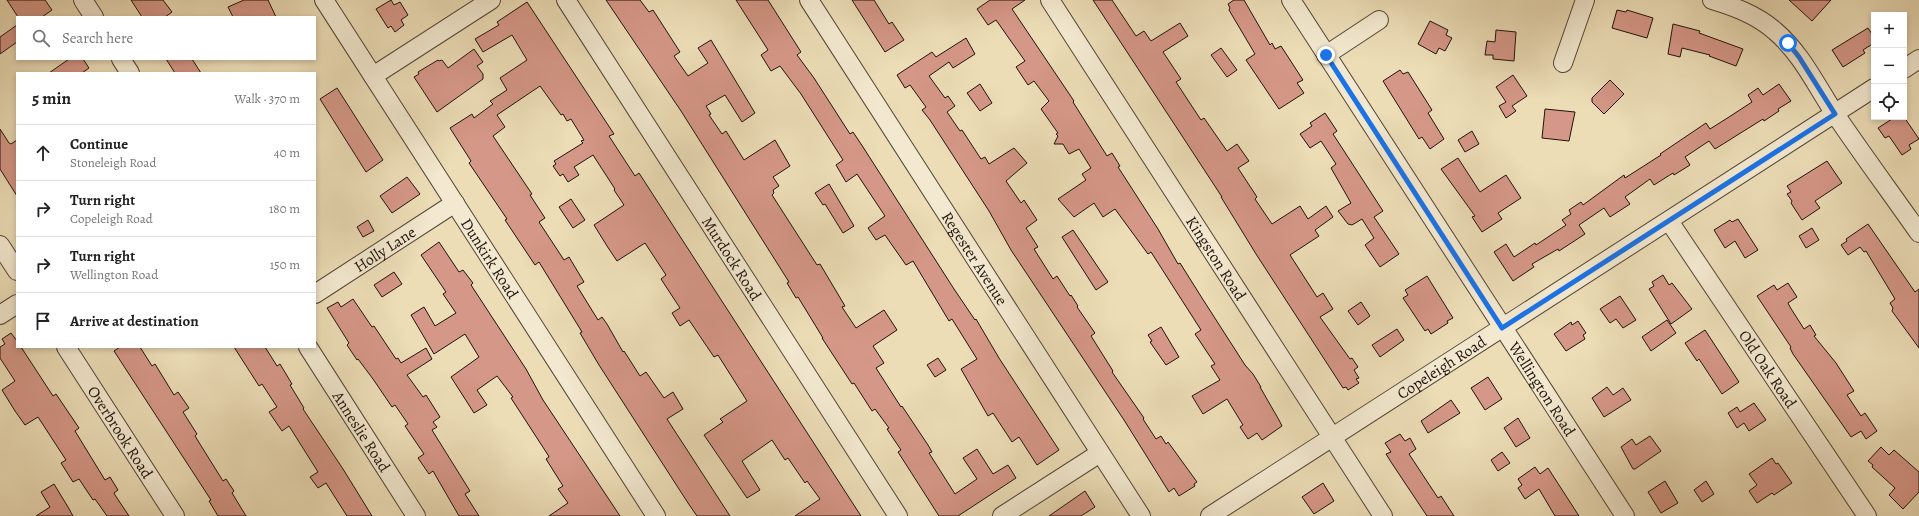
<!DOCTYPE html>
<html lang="en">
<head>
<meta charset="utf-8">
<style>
	:root { --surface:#fff; --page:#f2f2f2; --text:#222; --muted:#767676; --line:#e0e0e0 }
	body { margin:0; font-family:Alegreya,serif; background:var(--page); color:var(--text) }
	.controls { position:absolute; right:12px; top:12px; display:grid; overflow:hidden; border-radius:0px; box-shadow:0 2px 6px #0003 }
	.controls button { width:36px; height:36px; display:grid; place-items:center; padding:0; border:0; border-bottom:1px solid var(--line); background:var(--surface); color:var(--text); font:20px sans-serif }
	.stop { position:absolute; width:12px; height:12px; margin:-9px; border:3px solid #1a73e8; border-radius:50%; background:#fff }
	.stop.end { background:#1a73e8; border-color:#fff; box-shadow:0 1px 4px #0008 }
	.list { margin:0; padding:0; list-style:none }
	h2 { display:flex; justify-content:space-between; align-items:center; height:52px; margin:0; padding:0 16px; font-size:17px }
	h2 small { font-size:13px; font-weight:400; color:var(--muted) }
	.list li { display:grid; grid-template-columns:26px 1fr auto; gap:12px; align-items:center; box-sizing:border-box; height:56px; padding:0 16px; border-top:1px solid var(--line) }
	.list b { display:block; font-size:15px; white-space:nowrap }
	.list p { margin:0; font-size:13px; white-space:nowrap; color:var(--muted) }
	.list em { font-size:13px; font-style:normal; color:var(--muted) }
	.icon { flex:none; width:22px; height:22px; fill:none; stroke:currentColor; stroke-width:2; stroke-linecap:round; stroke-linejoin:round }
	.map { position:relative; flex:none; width:1919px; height:516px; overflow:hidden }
	.search { position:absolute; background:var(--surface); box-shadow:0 2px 6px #0003; left:16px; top:16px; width:300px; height:44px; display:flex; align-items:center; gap:10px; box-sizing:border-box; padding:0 14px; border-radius:0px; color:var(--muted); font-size:15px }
	.panel { position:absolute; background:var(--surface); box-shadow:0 2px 6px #0003; left:16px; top:72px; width:300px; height:276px; border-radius:0px }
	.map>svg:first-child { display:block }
	.building { fill:#d59787; stroke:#1f130a }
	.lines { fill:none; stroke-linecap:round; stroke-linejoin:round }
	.street-casing { stroke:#524635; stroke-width:20 }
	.street { stroke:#f3e9d0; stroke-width:18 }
	.route { stroke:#1a73e8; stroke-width:5 }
	.labels { text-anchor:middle; stroke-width:3.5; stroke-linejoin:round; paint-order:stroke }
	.street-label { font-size:16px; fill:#1f130a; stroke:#f3e9d0 }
</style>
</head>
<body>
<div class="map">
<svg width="1919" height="516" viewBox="0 0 1919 516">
	<rect width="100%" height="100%" fill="#ecddb7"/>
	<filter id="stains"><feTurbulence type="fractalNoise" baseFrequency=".005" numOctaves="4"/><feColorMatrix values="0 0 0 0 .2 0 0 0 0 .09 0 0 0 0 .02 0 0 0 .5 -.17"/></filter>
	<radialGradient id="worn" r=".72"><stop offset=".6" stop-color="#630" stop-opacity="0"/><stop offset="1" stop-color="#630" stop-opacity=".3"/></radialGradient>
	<g class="building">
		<path d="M 7,0 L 45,0 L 52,10 L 42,17 L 18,17 Z"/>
		<path d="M 131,0 L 163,0 L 172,12 L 165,17 L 142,17 Z"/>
		<path d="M 244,0 L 268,0 L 276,17 L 233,17 L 228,7 Z"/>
		<path d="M 391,0 L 394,5 L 400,2 L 408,15 L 401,20 L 404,25 L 395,32 L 391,26 L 388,28 L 376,9 Z"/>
		<path d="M 606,0 L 640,0 L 649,12 L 653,10 L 680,52 L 674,56 L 688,76 L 708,63 L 698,48 L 711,40 L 755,113 L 742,122 L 725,95 L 706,106 L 711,114 L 709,115 L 722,134 L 726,131 L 744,160 L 775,140 L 790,166 L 773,177 L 779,186 L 773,190 L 774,193 L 772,195 L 817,265 L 820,264 L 845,306 L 842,307 L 856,328 L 884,310 L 897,330 L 873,346 L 884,363 L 876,368 L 901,407 L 902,406 L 928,445 L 932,452 L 929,453 L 955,494 L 977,479 L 963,458 L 977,449 L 993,474 L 1008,465 L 1016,478 L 958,516 L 939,516 L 898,452 L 901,450 L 887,429 L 889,428 L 875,409 L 872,411 L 854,383 L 852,384 L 822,338 L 823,338 L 798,297 L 796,298 L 787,283 L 789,282 L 681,111 Z"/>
		<path d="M 736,0 L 768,0 L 801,52 L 797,55 L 814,78 L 850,134 L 853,132 L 863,147 L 954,289 L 975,320 L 976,319 L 999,358 L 1059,450 L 1037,465 L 1019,437 L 1012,442 L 993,413 L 988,416 L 961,369 L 977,359 L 952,319 L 949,321 L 913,261 L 906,265 L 885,235 L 876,240 L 868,228 L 885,216 L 857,174 L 846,182 L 836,165 L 843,160 L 801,94 L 780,66 L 771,71 L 761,55 L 768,50 Z"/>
		<path d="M 852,0 L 874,0 L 889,24 L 892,22 L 904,40 L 885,52 Z"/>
		<path d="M 990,0 L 1025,0 L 1012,9 L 1074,101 L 1073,102 L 1107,156 L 1112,153 L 1120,166 L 1118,167 L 1158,229 L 1178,264 L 1180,263 L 1202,298 L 1245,365 L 1253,374 L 1261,387 L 1260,387 L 1279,420 L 1282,426 L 1262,440 L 1257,433 L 1248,439 L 1240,427 L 1243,425 L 1227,399 L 1203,414 L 1192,396 L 1220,380 L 1211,366 L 1215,364 L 1195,334 L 1201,330 L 1151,252 L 1148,254 L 1115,209 L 1103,217 L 1094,203 L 1074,217 L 1058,199 L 1086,180 L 1082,174 L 1091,168 L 1079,149 L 1069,154 L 1063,144 L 1054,144 L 1058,136 L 1056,134 L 1058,133 L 1041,109 L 1049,101 L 1034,81 L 1028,85 L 1016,67 L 1025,61 L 996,20 L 988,25 L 977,9 Z"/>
		<path d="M 1093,0 L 1112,0 L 1136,36 L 1144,31 L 1151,41 L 1180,23 L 1188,36 L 1163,52 L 1181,79 L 1176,82 L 1201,120 L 1204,118 L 1227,151 L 1237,144 L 1249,161 L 1238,168 L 1257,197 L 1255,199 L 1272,224 L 1300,206 L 1308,219 L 1326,206 L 1333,217 L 1315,230 L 1319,236 L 1290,255 L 1317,297 L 1323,293 L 1333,309 L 1320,317 L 1350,359 L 1352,358 L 1358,367 L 1354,370 L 1359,378 L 1356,379 L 1359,383 L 1348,390 L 1346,387 L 1343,388 L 1256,254 L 1221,197 L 1222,197 Z"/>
		<path d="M 1234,0 L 1244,0 L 1270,45 L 1272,43 L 1275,49 L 1281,46 L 1303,80 L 1297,83 L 1304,93 L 1279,109 L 1246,60 L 1255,54 L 1229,10 L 1230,8 L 1228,4 Z"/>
		<path d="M 1789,0 L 1831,0 L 1812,21 Z"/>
		<path d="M 527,2 L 614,134 L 609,136 L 635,176 L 639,173 L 861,516 L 795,516 L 820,499 L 807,481 L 805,483 L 788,458 L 785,460 L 772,440 L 742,461 L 760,490 L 747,498 L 704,435 L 723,422 L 720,419 L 747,401 L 718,355 L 714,357 L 689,320 L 680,326 L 672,313 L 680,308 L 661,279 L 666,275 L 645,243 L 617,261 L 607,246 L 594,225 L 624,205 L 614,190 L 615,189 L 593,155 L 574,167 L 579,175 L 568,182 L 563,174 L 560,176 L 553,166 L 556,164 L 554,161 L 583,143 L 581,141 L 584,140 L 571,119 L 567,121 L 563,114 L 561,115 L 540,86 L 497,115 L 505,127 L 493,136 L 532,194 L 530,195 L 545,218 L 539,222 L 564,260 L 569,257 L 584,282 L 577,286 L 598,320 L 602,317 L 607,324 L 623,352 L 624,351 L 640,376 L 646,372 L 664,398 L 673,392 L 683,409 L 667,419 L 730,516 L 697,516 L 688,503 L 599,365 L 580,333 L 582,332 L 539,262 L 535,265 L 505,220 L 507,219 L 469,163 L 471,161 L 450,128 L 472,114 L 474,118 L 493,104 L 490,101 L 507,90 L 500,78 L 527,60 L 512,35 L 483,52 L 475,39 L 499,25 L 497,22 Z"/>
		<path d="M 1617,10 L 1626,12 L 1627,10 L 1653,18 L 1647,38 L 1612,28 Z"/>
		<path d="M 1430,21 L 1448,30 L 1446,35 L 1452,38 L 1445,51 L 1439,48 L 1436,54 L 1418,44 Z"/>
		<path d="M 1673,24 L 1700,31 L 1699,33 L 1743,49 L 1736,66 L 1709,56 L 1710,55 L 1682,48 L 1680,57 L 1668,54 Z"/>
		<path d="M 17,25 L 17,42 L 0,54 L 0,37 Z"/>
		<path d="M 1868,28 L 1874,37 L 1874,43 L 1863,50 L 1865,53 L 1843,67 L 1832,50 Z"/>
		<path d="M 1496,30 L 1516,32 L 1514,61 L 1493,59 L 1493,55 L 1485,55 L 1487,41 L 1495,42 Z"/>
		<path d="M 966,38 L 975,54 L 953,68 L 949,62 L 929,76 L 945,98 L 948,96 L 955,106 L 947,112 L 960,131 L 962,130 L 981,159 L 985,157 L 989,164 L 1014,148 L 1027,163 L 1006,181 L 1021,203 L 1024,200 L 1037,220 L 1026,228 L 1038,247 L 1034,249 L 1053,279 L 1057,276 L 1070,296 L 1071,295 L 1078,306 L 1077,307 L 1095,333 L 1091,336 L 1113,371 L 1112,372 L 1144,418 L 1143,419 L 1156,439 L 1161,436 L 1166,444 L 1168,442 L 1197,482 L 1194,484 L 1195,486 L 1179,496 L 1174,488 L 1169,492 L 1124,420 L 1011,250 L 989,211 L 930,120 L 922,110 L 926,107 L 910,85 L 905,88 L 897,75 L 932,52 L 936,57 Z"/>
		<path d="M 1221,48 L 1237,70 L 1227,77 L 1211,55 Z"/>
		<path d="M 474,49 L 483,62 L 477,66 L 483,74 L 483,79 L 437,112 L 414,77 L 419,74 L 418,72 L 438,60 L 439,61 L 442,60 L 448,68 Z"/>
		<path d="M 69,59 L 83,59 L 89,68 L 82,73 L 49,73 Z"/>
		<path d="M 166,59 L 192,59 L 201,73 L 175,73 Z"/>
		<path d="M 1400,70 L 1403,74 L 1408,72 L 1432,110 L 1428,113 L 1444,139 L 1430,149 L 1422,137 L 1419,139 L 1383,81 Z"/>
		<path d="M 1513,75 L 1527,96 L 1512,106 L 1516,111 L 1506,118 L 1499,106 L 1506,102 L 1496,87 Z"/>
		<path d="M 1610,80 L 1624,94 L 1604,114 L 1592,102 L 1592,98 Z"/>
		<path d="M 980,84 L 992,103 L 980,111 L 967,93 Z"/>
		<path d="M 1779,84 L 1791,101 L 1778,109 L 1779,111 L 1764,121 L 1763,119 L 1715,149 L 1709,141 L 1685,157 L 1690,165 L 1674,175 L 1673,173 L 1654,185 L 1650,179 L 1625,197 L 1630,204 L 1610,217 L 1604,208 L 1579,225 L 1585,234 L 1559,251 L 1558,249 L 1532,264 L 1534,267 L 1513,281 L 1494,252 L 1506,244 L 1514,257 L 1535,243 L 1536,245 L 1566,225 L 1562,220 L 1571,214 L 1569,210 L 1581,202 L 1583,205 L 1624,175 L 1625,178 L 1661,155 L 1660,154 L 1706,123 L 1710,129 L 1729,117 L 1752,102 L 1748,95 L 1758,88 L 1763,95 Z"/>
		<path d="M 337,88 L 383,160 L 366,172 L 320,99 Z"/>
		<path d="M 1545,109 L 1575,112 L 1569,141 L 1542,138 Z"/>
		<path d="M 1325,113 L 1337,131 L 1333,134 L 1383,211 L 1374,217 L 1399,254 L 1380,267 L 1365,245 L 1374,238 L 1362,219 L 1352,225 L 1348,224 L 1338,211 L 1351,203 L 1331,168 L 1336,164 L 1321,141 L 1310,148 L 1300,134 L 1312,126 L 1310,123 Z"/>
		<path d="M 1895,117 L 1904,117 L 1919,139 L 1909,145 L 1911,149 L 1902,155 L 1889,136 L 1885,138 L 1878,128 Z"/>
		<path d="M 0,129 L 9,143 L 11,144 L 17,140 L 17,196 L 0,169 Z"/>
		<path d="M 1472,131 L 1479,144 L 1465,152 L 1458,140 Z"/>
		<path d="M 1458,158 L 1480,192 L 1506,175 L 1521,198 L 1498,213 L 1502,219 L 1482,232 L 1472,217 L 1475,216 L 1441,169 Z"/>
		<path d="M 1827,161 L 1842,183 L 1815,201 L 1820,208 L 1802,220 L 1791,203 L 1792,201 L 1787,194 L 1791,192 L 1787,186 Z"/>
		<path d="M 407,177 L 420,194 L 392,213 L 380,196 Z"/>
		<path d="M 829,184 L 854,226 L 843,233 L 825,204 L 823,205 L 815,193 Z"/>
		<path d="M 571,199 L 585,220 L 573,228 L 559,207 Z"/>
		<path d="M 1738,219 L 1758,250 L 1745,258 L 1735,241 L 1725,248 L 1714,230 L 1730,220 L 1732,222 Z"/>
		<path d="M 368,220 L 374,231 L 363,237 L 357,227 Z"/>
		<path d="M 1868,224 L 1915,292 L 1919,289 L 1919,348 L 1892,311 L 1893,308 L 1890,303 L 1895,299 L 1866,251 L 1864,252 L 1860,247 L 1848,255 L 1841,245 L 1847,241 L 1846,239 Z"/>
		<path d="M 1812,228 L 1819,240 L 1806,248 L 1799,236 Z"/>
		<path d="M 1073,230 L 1108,282 L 1096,290 L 1062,237 Z"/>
		<path d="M 439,242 L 459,272 L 463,270 L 473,283 L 471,285 L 526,369 L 543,400 L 620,516 L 549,516 L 568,503 L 558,489 L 563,486 L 546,459 L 549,457 L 548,455 L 511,398 L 513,397 L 497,376 L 477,390 L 487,405 L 474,413 L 451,377 L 479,357 L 465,334 L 434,354 L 411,315 L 424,307 L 435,326 L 456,313 L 443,294 L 446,292 L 421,255 Z"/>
		<path d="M 394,272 L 402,284 L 382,297 L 374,285 Z"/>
		<path d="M 1663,275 L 1669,285 L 1672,283 L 1692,309 L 1671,324 L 1649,289 L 1654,286 L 1652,282 Z"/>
		<path d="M 1427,276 L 1453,318 L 1447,321 L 1448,323 L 1431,334 L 1428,329 L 1425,331 L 1403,298 L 1408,295 L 1405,290 Z"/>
		<path d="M 1788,283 L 1797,297 L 1788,303 L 1790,307 L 1804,329 L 1810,325 L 1816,335 L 1814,336 L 1836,363 L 1854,391 L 1847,395 L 1861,416 L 1865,413 L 1877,431 L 1866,439 L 1861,431 L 1851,437 L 1793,354 L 1790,348 L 1791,347 L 1757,296 L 1774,285 L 1777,290 Z"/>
		<path d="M 1620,296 L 1636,320 L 1623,328 L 1616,319 L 1610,323 L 1600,309 Z"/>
		<path d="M 353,299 L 372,327 L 374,326 L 396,359 L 398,358 L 401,363 L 426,348 L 432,359 L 407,375 L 423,397 L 426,395 L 440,417 L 433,422 L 437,427 L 432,430 L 470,491 L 465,494 L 479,516 L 459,516 L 433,471 L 429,474 L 418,458 L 424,454 L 405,426 L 408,424 L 395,405 L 392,407 L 373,379 L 358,359 L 357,360 L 347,345 L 349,343 L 327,308 L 338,302 L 341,307 Z"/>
		<path d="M 1361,302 L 1370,316 L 1358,325 L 1348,311 Z"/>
		<path d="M 1667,320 L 1676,333 L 1651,351 L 1642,337 Z"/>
		<path d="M 1578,321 L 1586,333 L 1583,335 L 1585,339 L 1566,351 L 1554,334 L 1571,322 L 1572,325 Z"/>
		<path d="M 1161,327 L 1179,357 L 1166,365 L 1150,342 L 1152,341 L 1148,335 Z"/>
		<path d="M 1397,329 L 1404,340 L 1380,357 L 1372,345 Z"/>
		<path d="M 1705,330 L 1739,382 L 1722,394 L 1699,359 L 1697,361 L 1685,343 Z"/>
		<path d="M 11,333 L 17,341 L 17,347 L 21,347 L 53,396 L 56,394 L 79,428 L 75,431 L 105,480 L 110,477 L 118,490 L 114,493 L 115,495 L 129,516 L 107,516 L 95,499 L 93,500 L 79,479 L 73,482 L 61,463 L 66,460 L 38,417 L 25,425 L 15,411 L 2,390 L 15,381 L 0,358 L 0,347 L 5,344 L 2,339 Z"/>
		<path d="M 120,347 L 140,347 L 152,366 L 155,364 L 174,395 L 178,392 L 189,408 L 183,412 L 197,434 L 195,436 L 223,481 L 226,479 L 234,491 L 232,493 L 246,516 L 218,516 L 209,501 L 211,500 L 114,351 Z"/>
		<path d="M 234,347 L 265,347 L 277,366 L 280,364 L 292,384 L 290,385 L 304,408 L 303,409 L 343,469 L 372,516 L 347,516 L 326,483 L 318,488 L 310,477 L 318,472 L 289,426 L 282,431 L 269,412 L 277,407 L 262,384 L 259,386 Z"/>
		<path d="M 938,358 L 946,370 L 935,377 L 927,365 Z"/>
		<path d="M 1488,377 L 1502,399 L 1485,410 L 1471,388 Z"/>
		<path d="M 1607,387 L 1613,395 L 1623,388 L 1631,400 L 1604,417 L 1592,398 Z"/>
		<path d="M 1451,400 L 1460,413 L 1428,433 L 1421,421 Z"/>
		<path d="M 1754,403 L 1766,420 L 1749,431 L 1744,423 L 1737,428 L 1728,413 L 1737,407 L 1740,412 Z"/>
		<path d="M 1518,418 L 1530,438 L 1516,447 L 1504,428 Z"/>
		<path d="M 1400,434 L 1405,441 L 1410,438 L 1416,449 L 1409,454 L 1438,498 L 1441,496 L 1454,516 L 1427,516 L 1391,462 L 1386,454 L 1391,452 L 1385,443 Z"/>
		<path d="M 1650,436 L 1661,451 L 1635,469 L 1633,469 L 1621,447 L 1632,439 L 1636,445 Z"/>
		<path d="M 1881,447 L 1889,455 L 1894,450 L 1919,472 L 1919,492 L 1903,509 L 1889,495 L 1895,488 L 1872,467 L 1873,465 L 1868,461 Z"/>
		<path d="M 1502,452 L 1510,463 L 1498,471 L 1491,460 Z"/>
		<path d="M 1772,458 L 1776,464 L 1778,463 L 1792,483 L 1774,495 L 1772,493 L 1757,503 L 1749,491 L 1757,485 L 1749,474 Z"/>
		<path d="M 1535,467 L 1540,474 L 1548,468 L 1579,516 L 1555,516 L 1539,489 L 1525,499 L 1518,488 L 1522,485 L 1518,479 Z"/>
		<path d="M 1665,481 L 1678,503 L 1661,513 L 1648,492 Z"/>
		<path d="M 1706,481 L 1714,494 L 1702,502 L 1694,490 Z"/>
		<path d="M 1323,483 L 1334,501 L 1314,514 L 1302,497 Z"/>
		<path d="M 54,484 L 68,507 L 73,516 L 36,516 L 50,507 L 41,492 Z"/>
		<path d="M 1085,491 L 1095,507 L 1081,516 L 1049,516 Z"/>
	</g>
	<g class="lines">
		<defs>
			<g id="street">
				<path d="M 83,0 L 94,17"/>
				<path id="s1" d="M 324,0 L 656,516"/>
				<path id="s2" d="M 566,0 L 898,516"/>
				<path id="s3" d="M 809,0 L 1141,516"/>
				<path id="s4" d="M 1050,0 L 1383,516"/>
				<path id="s5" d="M 1291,0 L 1625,516"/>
				<path d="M 1712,0 C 1735,7 1757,15 1775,31 C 1801,53 1816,85 1835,114 C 1862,154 1891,193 1919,233"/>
				<path d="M 1326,55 L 1379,20"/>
				<path d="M 121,59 L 130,73"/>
				<path d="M 1563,63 L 1585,0"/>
				<path d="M 1904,69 L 1919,59"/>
				<path d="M 373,76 L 491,0"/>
				<path id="s6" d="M 1669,221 L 1867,516"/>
				<path d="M 0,245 L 17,271"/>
				<path id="s7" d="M 315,294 L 455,203"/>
				<path d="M 0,315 L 17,304"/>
				<path id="s8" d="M 66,347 L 175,516"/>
				<path id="s9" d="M 308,347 L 416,516"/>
				<path d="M 1002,516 L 1100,453"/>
				<path id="s10" d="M 1210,516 L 1874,88"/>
			</g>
		</defs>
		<use href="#street" class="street-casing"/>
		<use href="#street" class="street"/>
	</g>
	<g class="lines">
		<path class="route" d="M 1326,55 L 1502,328 L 1835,114 L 1799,57 L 1788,43"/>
	</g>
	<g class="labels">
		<g class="street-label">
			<text dy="6" stroke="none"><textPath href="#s7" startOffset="83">Holly Lane</textPath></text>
			<text dy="6" stroke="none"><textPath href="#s1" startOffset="307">Dunkirk Road</textPath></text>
			<text dy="6" stroke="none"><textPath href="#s2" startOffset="307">Murdock Road</textPath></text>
			<text dy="6" stroke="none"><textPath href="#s3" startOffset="307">Regester Avenue</textPath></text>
			<text dy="6" stroke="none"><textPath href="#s4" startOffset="307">Kingston Road</textPath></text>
			<text dy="6" stroke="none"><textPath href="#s10" startOffset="275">Copeleigh Road</textPath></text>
			<text dy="6" stroke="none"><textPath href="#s6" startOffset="178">Old Oak Road</textPath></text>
			<text dy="6" stroke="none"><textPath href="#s5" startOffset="463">Wellington Road</textPath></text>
			<text dy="6" stroke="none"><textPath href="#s8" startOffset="101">Overbrook Road</textPath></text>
			<text dy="6" stroke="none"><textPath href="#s9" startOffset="100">Anneslie Road</textPath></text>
		</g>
	</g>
	<rect width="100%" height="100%" filter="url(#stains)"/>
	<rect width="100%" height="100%" fill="url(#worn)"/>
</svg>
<div class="controls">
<button>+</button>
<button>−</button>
<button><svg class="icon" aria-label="locate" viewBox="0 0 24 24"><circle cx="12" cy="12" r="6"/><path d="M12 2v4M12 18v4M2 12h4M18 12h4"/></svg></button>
</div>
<div class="stop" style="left:1788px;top:43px"></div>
<div class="stop end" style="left:1326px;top:55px"></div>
<div class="search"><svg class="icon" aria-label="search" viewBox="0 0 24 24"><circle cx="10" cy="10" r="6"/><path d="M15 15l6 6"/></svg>Search here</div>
<section class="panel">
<h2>5 min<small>Walk · 370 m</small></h2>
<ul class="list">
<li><svg class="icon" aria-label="ahead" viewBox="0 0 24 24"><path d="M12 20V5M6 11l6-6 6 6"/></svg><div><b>Continue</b><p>Stoneleigh Road</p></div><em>40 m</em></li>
<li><svg class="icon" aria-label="right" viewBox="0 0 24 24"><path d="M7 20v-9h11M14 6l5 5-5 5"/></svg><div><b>Turn right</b><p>Copeleigh Road</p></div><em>180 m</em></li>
<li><svg class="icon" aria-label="right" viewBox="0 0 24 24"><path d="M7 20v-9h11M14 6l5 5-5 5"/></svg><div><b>Turn right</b><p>Wellington Road</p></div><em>150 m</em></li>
<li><svg class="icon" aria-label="arrive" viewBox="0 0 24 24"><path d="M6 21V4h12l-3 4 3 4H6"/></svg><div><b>Arrive at destination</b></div></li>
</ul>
</section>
</div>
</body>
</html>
